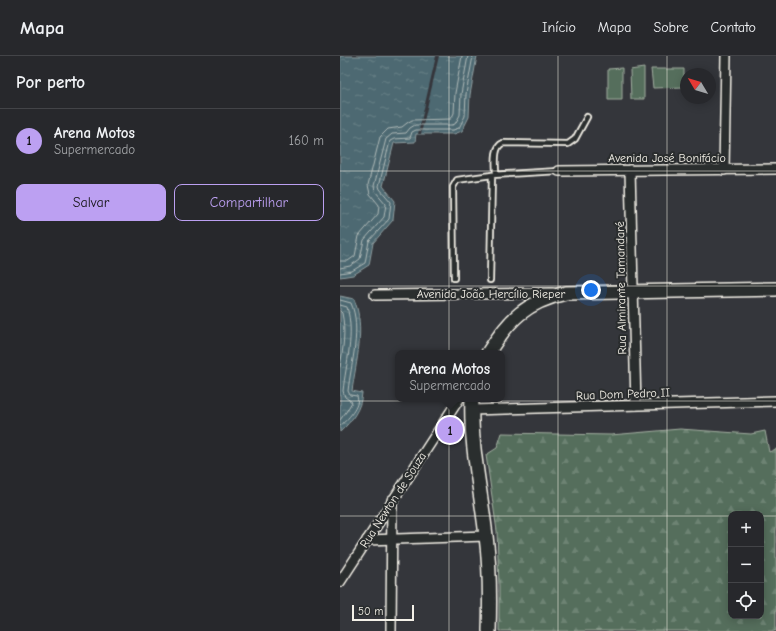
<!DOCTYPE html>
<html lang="pt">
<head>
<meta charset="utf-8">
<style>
	:root { --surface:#27282c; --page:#333438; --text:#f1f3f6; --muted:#a4a6a9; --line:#434448; --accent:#bca0f2 }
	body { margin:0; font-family:"Comic Neue",sans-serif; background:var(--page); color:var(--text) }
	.controls { position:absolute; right:12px; bottom:12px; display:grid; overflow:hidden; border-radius:8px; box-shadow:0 2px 10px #0003 }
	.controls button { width:36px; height:36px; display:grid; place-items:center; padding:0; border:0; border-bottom:1px solid var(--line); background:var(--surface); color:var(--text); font:20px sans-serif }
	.compass { position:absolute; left:340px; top:12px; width:36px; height:36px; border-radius:50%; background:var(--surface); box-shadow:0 2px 10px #0003; rotate:308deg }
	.scale { position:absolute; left:12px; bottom:10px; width:62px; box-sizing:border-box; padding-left:4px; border:2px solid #f4f1e8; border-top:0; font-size:11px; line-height:14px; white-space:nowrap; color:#f4f1e8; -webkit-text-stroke:3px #2a2d2e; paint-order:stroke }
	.you { position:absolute; left:251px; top:234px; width:14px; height:14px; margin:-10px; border:3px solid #fff; border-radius:50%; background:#1a73e8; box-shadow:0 0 0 6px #1a73e833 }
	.badge { display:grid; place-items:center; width:26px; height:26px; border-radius:50%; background:var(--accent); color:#111; font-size:13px; font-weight:700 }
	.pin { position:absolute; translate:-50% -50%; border:2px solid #fff; box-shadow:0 1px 4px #0006 }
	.popup { position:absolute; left:55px; top:294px; width:110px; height:52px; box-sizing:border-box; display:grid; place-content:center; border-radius:8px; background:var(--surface); filter:drop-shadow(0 1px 3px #0005); font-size:13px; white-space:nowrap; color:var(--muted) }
	.popup b { font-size:15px; color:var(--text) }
	.popup::after { content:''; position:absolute; left:50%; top:100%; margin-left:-8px; border:8px solid transparent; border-top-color:var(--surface) }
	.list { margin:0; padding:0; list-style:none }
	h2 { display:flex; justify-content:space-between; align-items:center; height:52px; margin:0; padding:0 16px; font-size:17px }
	h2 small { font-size:13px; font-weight:400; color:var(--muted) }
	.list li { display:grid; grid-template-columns:26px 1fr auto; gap:12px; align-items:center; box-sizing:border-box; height:64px; padding:0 16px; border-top:1px solid var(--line) }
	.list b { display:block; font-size:15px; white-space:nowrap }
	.list p { margin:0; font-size:13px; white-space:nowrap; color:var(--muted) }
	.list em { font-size:13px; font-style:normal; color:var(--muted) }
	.actions { display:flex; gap:8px; padding:12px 16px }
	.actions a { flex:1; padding:9px 0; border:1px solid var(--accent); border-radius:8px; text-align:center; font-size:14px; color:var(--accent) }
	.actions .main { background:var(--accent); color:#111 }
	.icon { flex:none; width:22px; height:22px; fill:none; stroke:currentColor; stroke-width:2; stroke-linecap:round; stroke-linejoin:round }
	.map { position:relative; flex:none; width:436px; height:575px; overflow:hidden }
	header { display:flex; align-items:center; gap:24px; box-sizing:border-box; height:56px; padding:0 20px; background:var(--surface); border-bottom:1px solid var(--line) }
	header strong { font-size:19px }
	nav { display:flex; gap:22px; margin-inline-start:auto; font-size:14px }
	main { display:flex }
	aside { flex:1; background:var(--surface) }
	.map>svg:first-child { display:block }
	.green { fill:#546e5c; stroke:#a4b0a2 }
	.forest { fill:url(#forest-firs); stroke:#a4b0a2; fill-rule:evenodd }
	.water { fill:url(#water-ripples); stroke:#909fa1 }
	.pier { fill:#34363b }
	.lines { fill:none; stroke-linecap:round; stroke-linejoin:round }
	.shore { stroke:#b1bbb9; stroke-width:1 }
	.lane-casing { stroke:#f4f1e8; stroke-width:8 }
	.street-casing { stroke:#f4f1e8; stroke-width:12 }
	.secondary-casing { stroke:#f4f1e8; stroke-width:16 }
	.lane { stroke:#2a2d2e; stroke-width:4.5 }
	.street { stroke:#2a2d2e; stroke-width:9 }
	.secondary { stroke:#2a2d2e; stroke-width:13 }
	.grid { fill:none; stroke:#f4f1e8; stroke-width:1; stroke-opacity:0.55 }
	.labels { text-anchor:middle; stroke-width:4; stroke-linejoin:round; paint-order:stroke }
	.street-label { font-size:12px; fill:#f4f1e8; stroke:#2a2d2e }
</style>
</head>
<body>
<header>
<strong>Mapa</strong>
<nav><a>Início</a><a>Mapa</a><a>Sobre</a><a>Contato</a></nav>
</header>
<main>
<aside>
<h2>Por perto<small></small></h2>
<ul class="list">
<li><span class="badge">1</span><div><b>Arena Motos</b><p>Supermercado</p></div><em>160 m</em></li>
</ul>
<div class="actions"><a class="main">Salvar</a><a>Compartilhar</a></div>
</aside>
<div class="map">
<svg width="436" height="575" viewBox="0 0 436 575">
	<defs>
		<pattern id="forest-firs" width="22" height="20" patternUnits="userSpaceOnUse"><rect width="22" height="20" fill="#546e5c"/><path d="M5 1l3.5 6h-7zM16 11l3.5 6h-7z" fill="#6d8373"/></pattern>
		<pattern id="water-ripples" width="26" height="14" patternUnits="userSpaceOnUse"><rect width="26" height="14" fill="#4d6972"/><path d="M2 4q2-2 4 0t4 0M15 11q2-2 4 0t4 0" fill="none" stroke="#677f86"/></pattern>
	</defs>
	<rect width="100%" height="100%" fill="#34363b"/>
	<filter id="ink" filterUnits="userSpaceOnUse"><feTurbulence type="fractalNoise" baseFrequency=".025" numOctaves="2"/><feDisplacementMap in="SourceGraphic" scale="8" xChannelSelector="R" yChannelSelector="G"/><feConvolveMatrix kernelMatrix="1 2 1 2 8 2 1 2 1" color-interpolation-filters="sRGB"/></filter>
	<g filter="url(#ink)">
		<g class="green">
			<path d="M 282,12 L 282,44 L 268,44 L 268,13 Z"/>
			<path d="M 304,12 L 304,43 L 291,43 L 290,14 Z"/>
			<path d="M 311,13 L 344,13 L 344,31 L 313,32 Z"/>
		</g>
		<path class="forest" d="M 340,373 L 411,378 L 425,375 L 429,396 L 436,393 L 436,575 L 159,575 L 159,530 L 157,475 L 146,399 L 157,392 L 162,377 L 271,379 ZM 391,458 L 421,458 L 421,560 L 391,560 Z"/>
		<g class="water">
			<path d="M 0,0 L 137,0 L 130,39 L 129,61 L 122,75 L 114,78 L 76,78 L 75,86 L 54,87 L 43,130 L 55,145 L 53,164 L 33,187 L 29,209 L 13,219 L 0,221 Z"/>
			<path d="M 0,240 L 14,243 C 26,272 16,305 12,335 L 22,337 C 21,353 12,365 0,376 Z"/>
		</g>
		<path class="pier" d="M 96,0 L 99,0 L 81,78 L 78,78 Z"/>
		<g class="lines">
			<g class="shore">
				<path d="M 0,205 L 8,205 L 15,200 L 19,180 L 38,158 L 39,149 L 30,138 L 28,129 L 40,81 L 48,73 L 62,71 L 67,67 L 72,64 L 111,63 L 114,57 L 115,37 L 122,0"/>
				<path d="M 0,212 L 10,210 L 20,203 L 24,184 L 44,161 L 46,148 L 35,135 L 34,130 L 46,83 L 52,78 L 66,77 L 70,72 L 75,69 L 112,69 L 115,68 L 120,59 L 121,38 L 128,0"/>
				<path d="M 0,217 L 12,215 L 25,207 L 29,185 L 49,163 L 51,146 L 40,133 L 39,130 L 50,85 L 54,83 L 70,82 L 72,76 L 76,74 L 113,74 L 119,72 L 125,60 L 126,38 L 133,0"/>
				<path d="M 0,244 L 11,247 C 22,272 11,308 8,335 L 10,339 L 17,340 C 21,350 7,364 0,370"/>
				<path d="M 0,249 L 7,251 C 15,279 6,307 3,335 L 5,341 L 12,346 L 6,356 L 0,364"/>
				<path d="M 0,255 L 2,257 C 6,275 3,293 0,311"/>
			</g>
			<defs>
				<g id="lane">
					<path d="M 156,118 C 156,109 153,91 163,87 L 228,88 L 235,83 L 247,61"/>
					<path d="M 114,222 L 113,131 L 117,124 L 152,119"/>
					<path d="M 150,224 L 152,119 L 219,115"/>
				</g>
				<g id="street">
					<path d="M 290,114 L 296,349"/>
					<path d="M 384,114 L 386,0"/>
					<path d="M 219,115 L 436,113"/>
					<path d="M 35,239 L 213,237"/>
					<path d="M 131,354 L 436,345"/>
					<path d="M 27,484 L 146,480"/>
					<path d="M 0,526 L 119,343"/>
					<path d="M 51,575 L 52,444"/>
				</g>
				<g id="secondary">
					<path d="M 148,297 C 169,263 186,246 226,237 L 436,233"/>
					<path d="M 132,343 C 130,389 141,435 146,480 C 150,511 150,543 149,575"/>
				</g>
			</defs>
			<use href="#lane" class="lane-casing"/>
			<use href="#street" class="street-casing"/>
			<use href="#secondary" class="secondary-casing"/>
			<use href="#lane" class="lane"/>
			<use href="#street" class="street"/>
			<use href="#secondary" class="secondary"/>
		</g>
	</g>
	<path class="grid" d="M 109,0 L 109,575M 218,0 L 218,575M 327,0 L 327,575M 0,115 L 436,115M 0,230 L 436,230M 0,345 L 436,345M 0,460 L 391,460M 421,460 L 436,460"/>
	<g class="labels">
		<g class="street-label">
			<text x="327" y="106">Avenida José Bonifácio</text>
			<text transform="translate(281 232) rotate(-91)" y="4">Rua Almirante Tamandaré</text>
			<text x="151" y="242">Avenida João Hercílio Rieper</text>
			<text transform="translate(283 338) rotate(-2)" y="4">Rua Dom Pedro II</text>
			<text transform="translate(53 444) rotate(-57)" y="4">Rua Newton de Souza</text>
		</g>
	</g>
</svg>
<div class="controls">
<button>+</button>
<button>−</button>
<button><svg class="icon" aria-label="locate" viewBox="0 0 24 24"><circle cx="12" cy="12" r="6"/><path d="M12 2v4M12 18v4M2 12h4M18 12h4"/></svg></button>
</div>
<svg class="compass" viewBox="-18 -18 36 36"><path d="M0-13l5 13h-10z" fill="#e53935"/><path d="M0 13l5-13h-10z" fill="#a4a6a9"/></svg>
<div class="scale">50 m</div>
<div class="you"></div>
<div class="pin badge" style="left:110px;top:374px">1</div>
<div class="popup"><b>Arena Motos</b>Supermercado</div>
</div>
</main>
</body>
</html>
